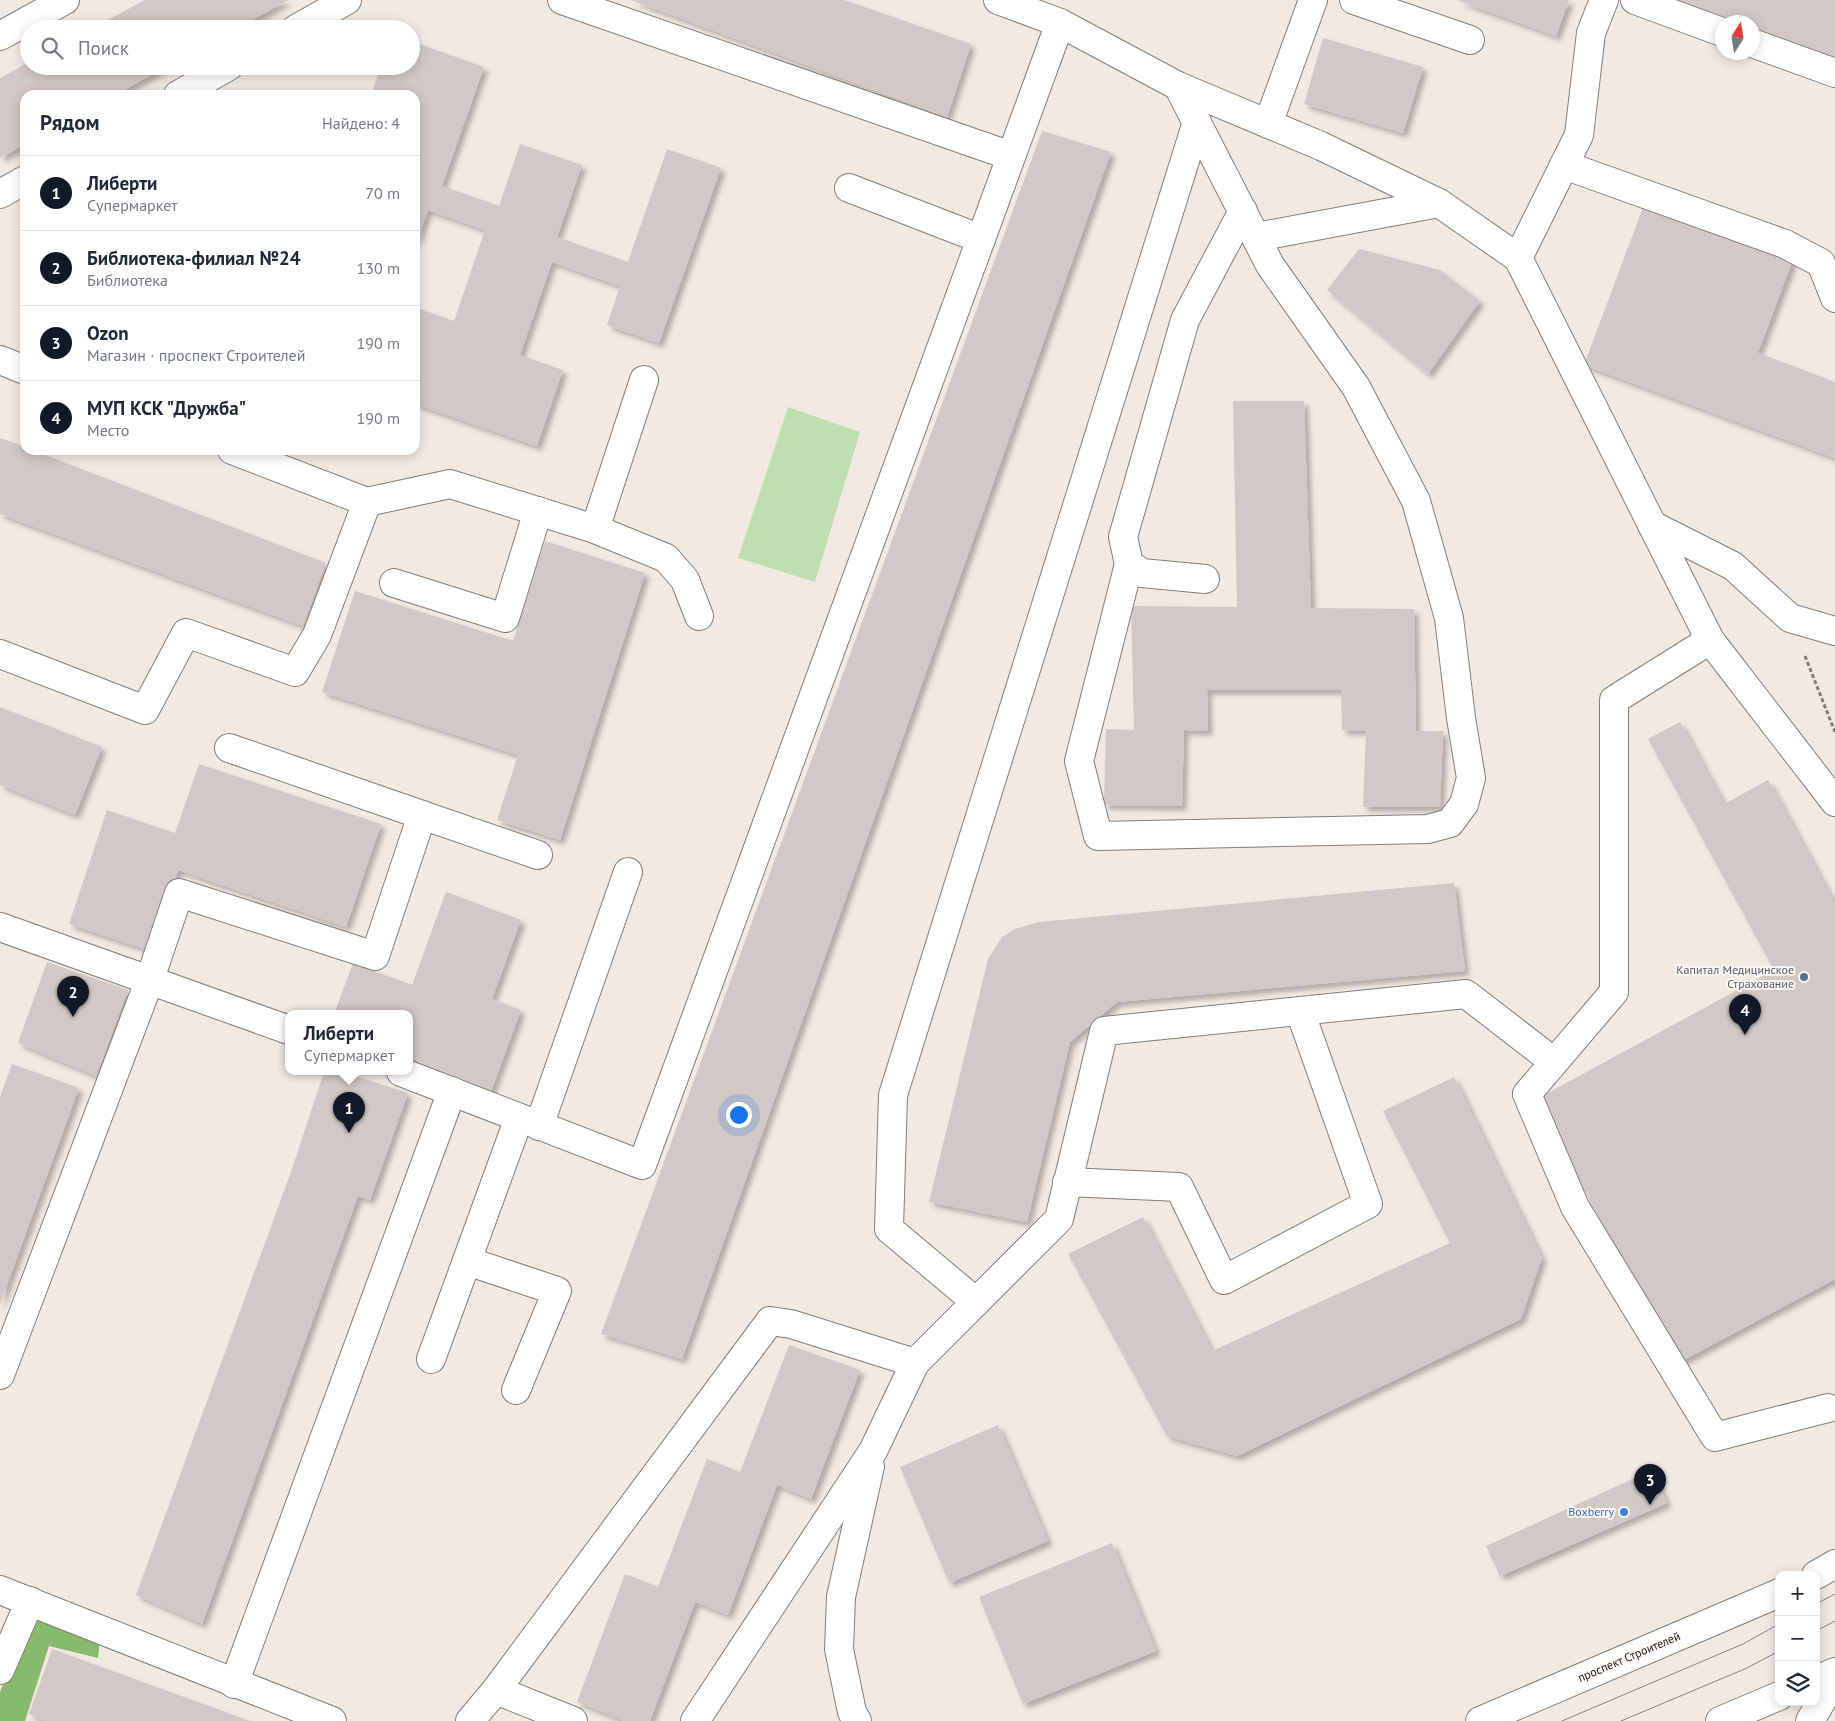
<!DOCTYPE html>
<html lang="ru">
<head>
<meta charset="utf-8">
<style>
	:root { --surface:#fff; --page:#f6f6f7; --text:#1f2937; --muted:#747a83; --line:#e0e1e3; --accent:#111827 }
	body { margin:0; font-family:"PT Sans",sans-serif; background:var(--page); color:var(--text) }
	.controls { position:absolute; right:15px; bottom:15px; display:grid; overflow:hidden; border-radius:10px; box-shadow:0 2px 12px #0003 }
	.controls button { width:45px; height:45px; display:grid; place-items:center; padding:0; border:0; border-bottom:1px solid var(--line); background:var(--surface); color:var(--text); font:25px sans-serif }
	.compass { position:absolute; left:1715px; top:15px; width:45px; height:45px; border-radius:50%; background:var(--surface); box-shadow:0 2px 12px #0003; rotate:12deg }
	.you { position:absolute; left:738px; top:1114px; width:18px; height:18px; margin:-12px; border:4px solid #fff; border-radius:50%; background:#1a73e8; box-shadow:0 0 0 8px #1a73e833 }
	.badge { display:grid; place-items:center; width:32px; height:32px; border-radius:50%; background:var(--accent); color:#fff; font-size:16px; font-weight:700 }
	.pin { position:absolute; translate:-50% -41px; filter:drop-shadow(0 1px 2px #0008) }
	.pin::after { content:''; position:absolute; top:26px; width:18px; height:15px; background:inherit; clip-path:polygon(0 0,100% 0,50% 100%) }
	.popup { position:absolute; left:285px; top:1010px; width:128px; height:65px; box-sizing:border-box; display:grid; place-content:center; border-radius:10px; background:var(--surface); filter:drop-shadow(0 1px 4px #0005); font-size:16px; white-space:nowrap; color:var(--muted) }
	.popup b { font-size:19px; color:var(--text) }
	.popup::after { content:''; position:absolute; left:50%; top:100%; margin-left:-10px; border:10px solid transparent; border-top-color:var(--surface) }
	.list { margin:0; padding:0; list-style:none }
	h2 { display:flex; justify-content:space-between; align-items:center; height:65px; margin:0; padding:0 20px; font-size:21px }
	h2 small { font-size:16px; font-weight:400; color:var(--muted) }
	.list li { display:grid; grid-template-columns:32px 1fr auto; gap:15px; align-items:center; box-sizing:border-box; height:75px; padding:0 20px; border-top:1px solid var(--line) }
	.list b { display:block; font-size:19px; white-space:nowrap }
	.list p { margin:0; font-size:16px; white-space:nowrap; color:var(--muted) }
	.list em { font-size:16px; font-style:normal; color:var(--muted) }
	.icon { flex:none; width:28px; height:28px; fill:none; stroke:currentColor; stroke-width:2; stroke-linecap:round; stroke-linejoin:round }
	.map { position:relative; flex:none; width:1835px; height:1721px; overflow:hidden }
	.search { position:absolute; background:var(--surface); box-shadow:0 2px 12px #0003; left:20px; top:20px; width:400px; height:55px; display:flex; align-items:center; gap:12px; box-sizing:border-box; padding:0 18px; border-radius:28px; color:var(--muted); font-size:19px }
	.panel { position:absolute; background:var(--surface); box-shadow:0 2px 12px #0003; left:20px; top:90px; width:400px; height:365px; border-radius:15px }
	.map>svg:first-child { display:block }
	.green { fill:#bfdfb0 }
	.forest { fill:#87ba6c }
	.building { fill:#d2c8c5; filter:url(#shadow) }
	.lines { fill:none; stroke-linecap:round; stroke-linejoin:round }
	.minor-casing { stroke:#847d78; stroke-width:30 }
	.major-casing { stroke:#847d78; stroke-width:30 }
	.path { stroke:#827c78; stroke-width:3; stroke-dasharray:4 2.5; stroke-linecap:butt }
	.minor { stroke:#fff; stroke-width:28 }
	.major { stroke:#fff; stroke-width:28 }
	.tram { stroke:#87817d; stroke-width:1 }
	.service-dot { fill:#5c6f8a; stroke:#fff7f1; stroke-width:2 }
	.shop-dot { fill:#3f7fe0; stroke:#fff7f1; stroke-width:2 }
	.labels { text-anchor:middle; stroke-width:4; stroke-linejoin:round; paint-order:stroke }
	.service-label { font-size:12px; fill:#4e5e75; stroke:#fff7f1; text-anchor:end }
	.shop-label { font-size:12px; fill:#366cbe; stroke:#fff7f1; text-anchor:end }
	.street-label { font-size:12px; fill:#1d1a18; stroke:#fff7f1 }
</style>
</head>
<body>
<div class="map">
<svg width="1835" height="1721" viewBox="0 0 1835 1721">
	<defs>
		<filter id="shadow"><feDropShadow dx="4.5" dy="4.5" stdDeviation="2.5" flood-color="#0004"/></filter>
	</defs>
	<rect width="100%" height="100%" fill="#f2e9e3"/>
	<path class="green" d="M 788,407 L 860,432 L 815,582 L 738,558 Z"/>
	<path class="forest" d="M 41,1619 L 100,1638 L 98,1658 L 49,1646 L 25,1721 L 0,1721 L 0,1692 L 25,1631 Z"/>
	<g class="building">
		<path d="M 145,0 L 288,0 L 236,29 L 91,29 Z"/>
		<path d="M 631,0 L 844,0 L 971,44 L 947,117 Z"/>
		<path d="M 1457,0 L 1569,0 L 1556,36 Z"/>
		<path d="M 1675,0 L 1835,0 L 1835,58 L 1752,28 L 1752,22 L 1736,22 Z"/>
		<path d="M 1323,38 L 1423,67 L 1403,133 L 1304,104 Z"/>
		<path d="M 411,41 L 484,67 L 442,186 L 499,206 L 520,144 L 582,165 L 557,237 L 628,262 L 667,149 L 721,168 L 659,343 L 607,325 L 620,286 L 552,262 L 520,355 L 563,370 L 537,446 L 415,404 L 415,307 L 454,321 L 485,230 L 428,210 L 415,246 L 415,95 L 371,95 L 381,66 L 411,66 Z"/>
		<path d="M 29,62 L 29,66 L 167,66 L 115,95 L 25,95 L 25,144 L 0,158 L 0,78 Z"/>
		<path d="M 1042,131 L 1111,152 L 682,1359 L 601,1334 Z"/>
		<path d="M 1645,202 L 1794,257 L 1758,353 L 1835,382 L 1835,458 L 1584,365 Z"/>
		<path d="M 1359,249 L 1440,270 L 1480,301 L 1428,374 L 1327,290 Z"/>
		<path d="M 1233,401 L 1304,401 L 1311,608 L 1414,609 L 1416,731 L 1443,731 L 1440,807 L 1363,807 L 1366,731 L 1342,730 L 1341,690 L 1207,690 L 1208,731 L 1184,730 L 1182,806 L 1104,805 L 1106,729 L 1134,730 L 1131,606 L 1237,607 Z"/>
		<path d="M 0,438 L 25,447 L 25,450 L 32,450 L 326,563 L 303,626 L 0,514 Z"/>
		<path d="M 545,541 L 645,573 L 560,840 L 497,820 L 518,755 L 322,692 L 355,591 L 513,641 Z"/>
		<path d="M 0,707 L 102,747 L 75,815 L 0,785 Z"/>
		<path d="M 1680,722 L 1724,804 L 1768,780 L 1835,904 L 1835,1279 L 1678,1363 L 1535,1100 L 1774,970 L 1648,739 Z"/>
		<path d="M 199,764 L 381,824 L 346,927 L 178,870 L 151,951 L 69,924 L 107,810 L 175,833 Z"/>
		<path d="M 1454,883 L 1465,971 L 1117,1002 L 1070,1042 L 1027,1222 L 929,1202 L 988,959 L 1002,937 L 1015,929 L 1039,922 Z"/>
		<path d="M 446,892 L 521,920 L 492,999 L 521,1010 L 490,1094 L 409,1064 L 409,1014 L 334,1014 L 353,963 L 412,985 Z"/>
		<path d="M 47,962 L 128,990 L 96,1076 L 18,1043 Z"/>
		<path d="M 12,1064 L 79,1088 L 0,1304 L 0,1097 Z"/>
		<path d="M 324,1072 L 342,1072 L 408,1093 L 370,1200 L 358,1196 L 202,1624 L 136,1595 L 291,1172 Z"/>
		<path d="M 1454,1077 L 1542,1258 L 1521,1319 L 1237,1456 L 1167,1436 L 1068,1254 L 1143,1217 L 1212,1351 L 1450,1243 L 1383,1111 Z"/>
		<path d="M 789,1345 L 860,1370 L 811,1499 L 777,1485 L 728,1615 L 695,1602 L 650,1721 L 625,1721 L 577,1702 L 625,1574 L 658,1587 L 707,1459 L 740,1472 Z"/>
		<path d="M 998,1425 L 1048,1541 L 949,1583 L 900,1467 Z"/>
		<path d="M 1652,1470 L 1667,1503 L 1500,1576 L 1486,1546 Z"/>
		<path d="M 1112,1543 L 1156,1651 L 1023,1704 L 979,1597 Z"/>
		<path d="M 52,1649 L 250,1721 L 46,1721 L 29,1714 Z"/>
	</g>
	<g class="lines">
		<defs>
			<g id="minor">
				<path d="M 562,0 L 1011,156"/>
				<path d="M 998,0 L 1060,23 L 1178,86 L 1321,146 L 1439,203 L 1518,258 L 1579,135 L 1591,33 L 1604,0"/>
				<path d="M 1354,0 L 1470,40"/>
				<path d="M 1635,0 L 1722,32"/>
				<path d="M 296,29 L 347,0"/>
				<path d="M 0,36 L 65,0"/>
				<path d="M 1752,43 L 1835,73"/>
				<path d="M 178,95 L 229,66"/>
				<path d="M 1268,124 L 1313,0"/>
				<path d="M 1564,165 L 1785,244 L 1821,263 L 1835,298"/>
				<path d="M 849,188 L 981,239"/>
				<path d="M 0,194 L 25,180"/>
				<path d="M 1256,237 L 1439,203"/>
				<path d="M 1518,258 L 1710,640 L 1835,802"/>
				<path d="M 0,360 L 25,370"/>
				<path d="M 232,450 L 367,502"/>
				<path d="M 1652,525 L 1733,566 L 1790,618 L 1835,631"/>
				<path d="M 595,529 L 666,558 L 685,580 L 699,616"/>
				<path d="M 1129,564 L 1079,761 L 1098,836 L 1428,829 L 1450,823 L 1464,804 L 1471,778 L 1461,718 L 1449,618 L 1416,501 L 1356,387 L 1270,265 L 1178,86"/>
				<path d="M 1205,579 L 1142,573 L 1129,564 L 1123,537 L 1185,320 L 1243,211"/>
				<path d="M 394,583 L 505,618 L 538,511"/>
				<path d="M 1710,640 L 1614,700 L 1614,992 L 1527,1094 L 1575,1207 L 1715,1437 L 1828,1408"/>
				<path d="M 0,654 L 145,710 L 186,633 L 295,672 L 317,635 L 367,502 L 450,484 L 595,529 L 644,380"/>
				<path d="M 422,815 L 538,855"/>
				<path d="M 0,927 L 289,1030"/>
				<path d="M 401,1072 L 642,1165 L 1060,23"/>
				<path d="M 539,1126 L 628,872"/>
				<path d="M 1067,1182 L 1179,1187 L 1224,1280 L 1368,1204 L 1300,1011"/>
				<path d="M 467,1261 L 557,1291 L 516,1390"/>
				<path d="M 976,1302 L 889,1229 L 893,1095 L 1197,122"/>
				<path d="M 431,1359 L 519,1118"/>
				<path d="M 915,1363 L 1059,1219 L 1104,1031 L 1466,994 L 1554,1062"/>
				<path d="M 0,1375 L 150,979 L 179,893 L 375,956 L 422,815 L 229,748"/>
				<path d="M 0,1590 L 332,1721"/>
				<path d="M 0,1670 L 30,1601"/>
				<path d="M 234,1684 L 452,1091"/>
				<path d="M 496,1690 L 770,1321 L 791,1324 L 915,1363 L 873,1451 L 695,1721"/>
				<path d="M 470,1721 L 496,1690 L 573,1721"/>
				<path d="M 857,1721 L 852,1712 L 839,1649 L 841,1597 L 870,1466"/>
				<path d="M 1810,1721 L 1835,1678"/>
			</g>
			<g id="major">
				<path d="M 1816,1575 L 1835,1564"/>
				<path d="M 1816,1680 L 1835,1672"/>
				<path d="M 1480,1721 L 1779,1593"/>
				<path d="M 1720,1721 L 1779,1696"/>
			</g>
		</defs>
		<use href="#minor" class="minor-casing"/>
		<use href="#major" class="major-casing"/>
		<path class="path" d="M 1805,656 L 1835,732"/>
		<use href="#minor" class="minor"/>
		<use href="#major" class="major"/>
		<g class="tram">
			<path d="M 1816,1604 L 1835,1594"/>
			<path d="M 1816,1631 L 1835,1621"/>
			<path d="M 1562,1721 L 1743,1644 L 1779,1624"/>
			<path d="M 1621,1721 L 1747,1668 L 1779,1651"/>
		</g>
	</g>
	<circle class="service-dot" cx="1804" cy="977" r="5"/>
	<circle class="shop-dot" cx="1624" cy="1512" r="5"/>
	<g class="labels">
		<g class="service-label">
			<text x="1794" y="974">Капитал Медицинское<tspan x="1794" dy="14">Страхование</tspan></text>
		</g>
		<g class="shop-label">
			<text x="1614" y="1516">Boxberry</text>
		</g>
		<g class="street-label">
			<text transform="translate(1629 1657) rotate(-23)" y="4">проспект Строителей</text>
		</g>
	</g>
</svg>
<div class="controls">
<button>+</button>
<button>−</button>
<button><svg class="icon" aria-label="layers" viewBox="0 0 24 24"><path d="M12 4l9 5-9 5-9-5zM3 14l9 5 9-5"/></svg></button>
</div>
<svg class="compass" viewBox="-18 -18 36 36"><path d="M0-13l5 13h-10z" fill="#e53935"/><path d="M0 13l5-13h-10z" fill="#747a83"/></svg>
<div class="you"></div>
<div class="pin badge" style="left:349px;top:1133px">1</div>
<div class="popup"><b>Либерти</b>Супермаркет</div>
<div class="pin badge" style="left:73px;top:1017px">2</div>
<div class="pin badge" style="left:1650px;top:1505px">3</div>
<div class="pin badge" style="left:1745px;top:1035px">4</div>
<div class="search"><svg class="icon" aria-label="search" viewBox="0 0 24 24"><circle cx="10" cy="10" r="6"/><path d="M15 15l6 6"/></svg>Поиск</div>
<section class="panel">
<h2>Рядом<small>Найдено: 4</small></h2>
<ul class="list">
<li><span class="badge">1</span><div><b>Либерти</b><p>Супермаркет</p></div><em>70 m</em></li>
<li><span class="badge">2</span><div><b>Библиотека-филиал №24</b><p>Библиотека</p></div><em>130 m</em></li>
<li><span class="badge">3</span><div><b>Ozon</b><p>Магазин · проспект Строителей</p></div><em>190 m</em></li>
<li><span class="badge">4</span><div><b>МУП КСК &quot;Дружба&quot;</b><p>Место</p></div><em>190 m</em></li>
</ul>
</section>
</div>
</body>
</html>
